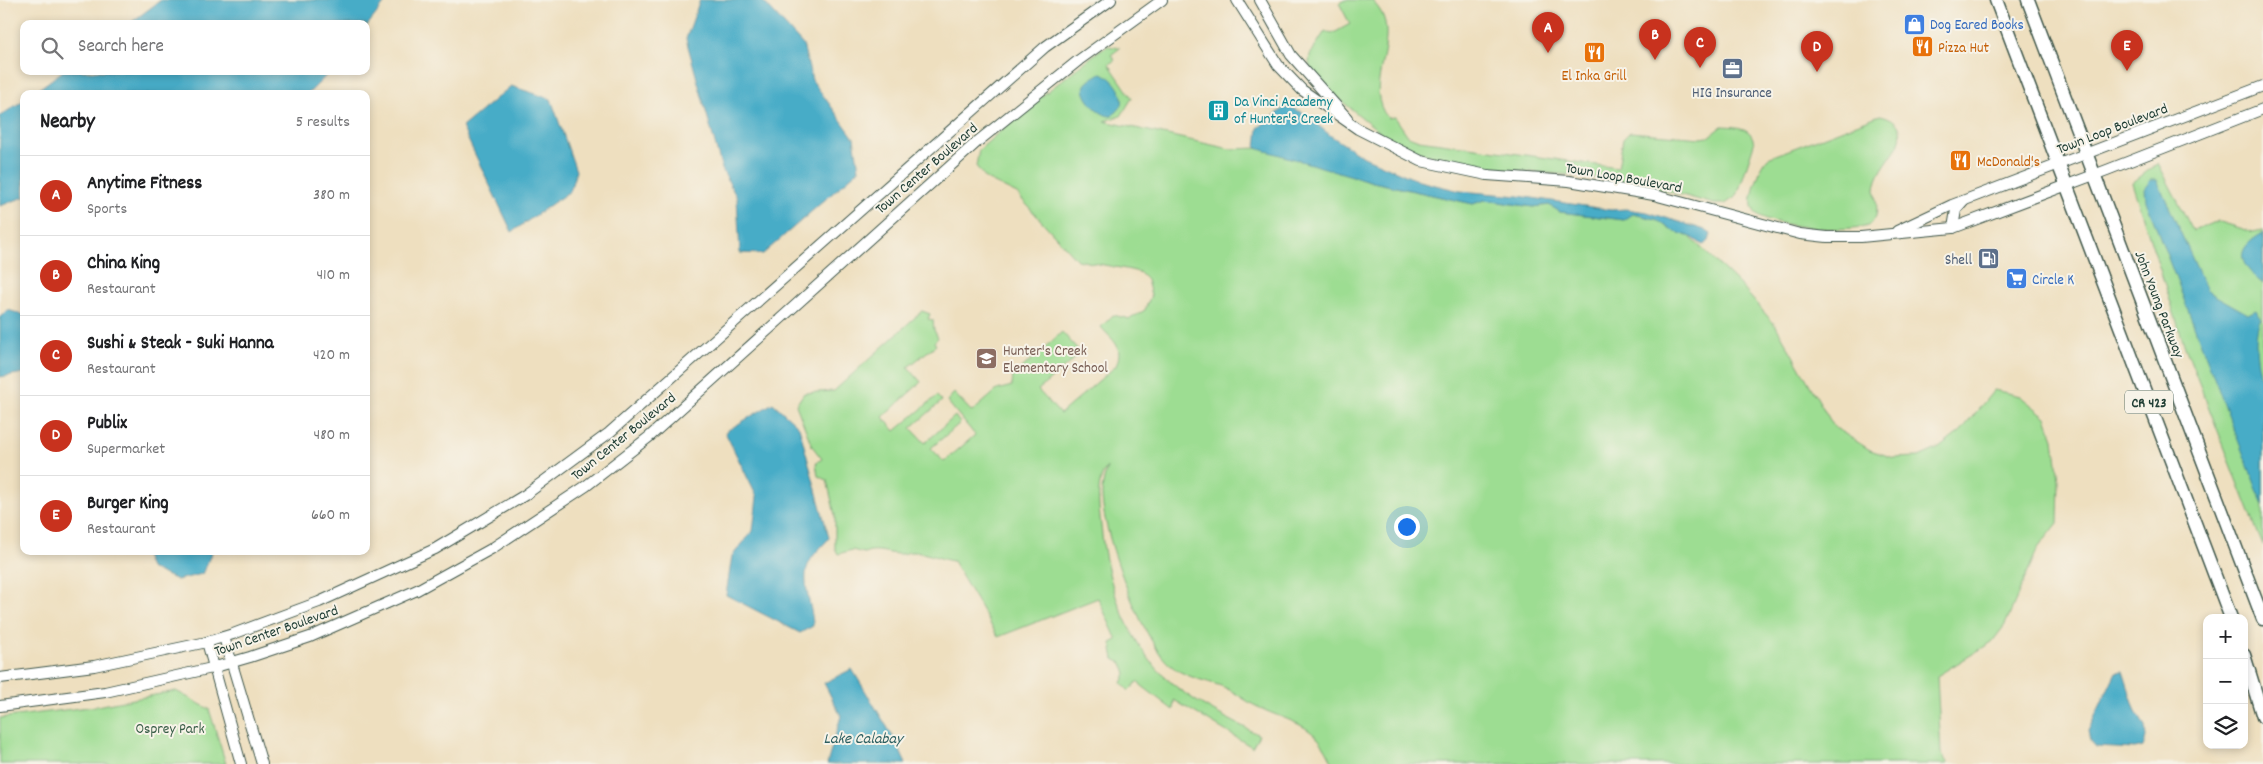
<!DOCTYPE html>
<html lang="en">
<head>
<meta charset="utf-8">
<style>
	:root { --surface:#fff; --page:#f6f6f6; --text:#202124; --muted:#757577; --line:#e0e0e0; --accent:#c8321e }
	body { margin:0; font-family:Dekko,sans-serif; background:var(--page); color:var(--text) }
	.controls { position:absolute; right:15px; bottom:15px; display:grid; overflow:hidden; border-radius:10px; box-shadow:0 2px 8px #0003 }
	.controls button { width:45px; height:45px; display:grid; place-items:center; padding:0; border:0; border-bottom:1px solid var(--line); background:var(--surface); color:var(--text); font:25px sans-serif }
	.you { position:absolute; left:1406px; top:526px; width:18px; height:18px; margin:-12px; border:4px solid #fff; border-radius:50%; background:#1a73e8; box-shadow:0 0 0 8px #1a73e833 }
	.badge { display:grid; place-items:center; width:32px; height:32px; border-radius:50%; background:var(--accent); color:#fff; font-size:16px; font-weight:700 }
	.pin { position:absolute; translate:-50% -41px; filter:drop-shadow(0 1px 2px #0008) }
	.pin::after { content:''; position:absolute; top:26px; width:18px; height:15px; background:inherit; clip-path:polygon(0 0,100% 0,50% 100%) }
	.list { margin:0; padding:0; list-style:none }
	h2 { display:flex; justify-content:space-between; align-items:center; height:65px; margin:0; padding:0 20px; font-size:21px }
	h2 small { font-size:16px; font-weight:400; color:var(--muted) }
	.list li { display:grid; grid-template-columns:32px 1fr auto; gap:15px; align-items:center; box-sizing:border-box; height:80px; padding:0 20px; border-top:1px solid var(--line) }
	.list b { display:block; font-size:19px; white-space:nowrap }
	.list p { margin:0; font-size:16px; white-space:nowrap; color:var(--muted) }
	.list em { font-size:16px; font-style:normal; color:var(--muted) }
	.icon { flex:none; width:28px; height:28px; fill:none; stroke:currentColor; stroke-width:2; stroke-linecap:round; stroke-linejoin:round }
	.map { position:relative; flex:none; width:2263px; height:764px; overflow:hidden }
	.search { position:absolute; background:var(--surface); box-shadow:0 2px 8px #0003; left:20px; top:20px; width:350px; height:55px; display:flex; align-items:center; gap:12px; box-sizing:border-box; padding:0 18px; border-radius:10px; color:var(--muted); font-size:19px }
	.panel { position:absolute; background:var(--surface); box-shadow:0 2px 8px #0003; left:20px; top:90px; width:350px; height:465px; border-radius:10px }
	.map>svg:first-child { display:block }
	.green { fill:#9ddd92; stroke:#5e8d63 }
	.water { fill:#47acc7; stroke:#33747e }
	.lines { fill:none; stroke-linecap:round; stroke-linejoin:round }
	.tertiary-casing { stroke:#3e5549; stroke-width:12 }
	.trunk-casing { stroke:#3e5549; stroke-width:15 }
	.tertiary { stroke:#fff; stroke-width:10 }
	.trunk { stroke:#fff; stroke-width:12 }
	.labels { text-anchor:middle; stroke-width:4; stroke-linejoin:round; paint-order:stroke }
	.shield { fill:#f7f3e8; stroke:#60746a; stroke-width:1 }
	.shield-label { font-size:14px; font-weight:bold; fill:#1f3d34 }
	.shop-label { font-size:15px; fill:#366cbe; stroke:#f7f3e8; text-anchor:start }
	.food-label { font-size:15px; fill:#c56008; stroke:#f7f3e8; text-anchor:start }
	.service-label { font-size:15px; fill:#4e5e75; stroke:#f7f3e8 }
	.culture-label { font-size:15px; fill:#0d838f; stroke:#f7f3e8; text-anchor:start }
	.street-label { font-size:15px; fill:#1f3d34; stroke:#f7f3e8 }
	.education-label { font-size:15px; fill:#785e54; stroke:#f7f3e8; text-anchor:start }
	.park-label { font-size:15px; fill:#385d47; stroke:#f7f3e8 }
	.water-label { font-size:16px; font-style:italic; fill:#2b5e60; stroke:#f7f3e8 }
</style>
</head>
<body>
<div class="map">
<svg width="2263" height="764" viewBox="0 0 2263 764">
	<rect width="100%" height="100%" fill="#f7f3e8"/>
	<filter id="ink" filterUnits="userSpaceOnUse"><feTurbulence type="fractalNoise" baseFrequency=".02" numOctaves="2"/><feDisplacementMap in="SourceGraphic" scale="10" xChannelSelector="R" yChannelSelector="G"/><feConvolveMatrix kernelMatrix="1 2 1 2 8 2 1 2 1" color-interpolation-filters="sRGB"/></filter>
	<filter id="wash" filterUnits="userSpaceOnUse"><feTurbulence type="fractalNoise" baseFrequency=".0096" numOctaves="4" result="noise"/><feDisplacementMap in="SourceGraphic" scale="20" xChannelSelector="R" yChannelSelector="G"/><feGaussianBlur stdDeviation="1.12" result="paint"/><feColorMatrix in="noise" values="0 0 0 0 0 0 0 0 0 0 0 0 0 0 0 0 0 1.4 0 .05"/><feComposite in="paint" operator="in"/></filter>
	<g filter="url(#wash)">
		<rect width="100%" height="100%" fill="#eedfbf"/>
		<g class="green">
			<path d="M 1345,0 L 1372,0 C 1376,5 1381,11 1383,16 C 1396,48 1363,89 1388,118 L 1395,117 L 1408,136 L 1419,140 L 1618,168 L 1623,139 L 1630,132 L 1701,138 L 1708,137 L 1722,126 C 1737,127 1752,126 1754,144 L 1737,196 L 1725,204 L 1714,204 L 1664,190 L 1618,181 L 1572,175 L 1507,170 L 1427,155 L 1386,137 L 1328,90 L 1311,71 L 1309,63 L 1310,55 L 1325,31 L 1332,34 L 1350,24 L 1339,3 Z"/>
			<path d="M 1108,46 L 1120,48 L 1111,55 L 1115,60 L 1109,64 L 1132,98 L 1121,116 L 1104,121 L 1230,149 L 1260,148 L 1373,182 L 1473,204 L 1485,200 L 1533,207 L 1550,205 L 1560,212 L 1624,220 L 1632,214 L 1656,219 L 1671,230 L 1689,236 L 1741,286 L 1776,326 L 1834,427 L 1870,450 L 1894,458 L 1919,457 L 1939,448 L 1961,431 L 1994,390 L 2020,396 L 2046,417 L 2054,439 L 2059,480 L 2058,523 L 2038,548 L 2005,625 L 1992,642 L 1937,676 L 1941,753 L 1948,764 L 1333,764 C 1316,722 1293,724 1258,707 C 1245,701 1234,691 1221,686 C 1204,680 1183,677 1169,664 C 1142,640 1101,530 1102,493 C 1102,485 1105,475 1107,467 C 1095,482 1099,509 1101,526 C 1106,580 1125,638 1165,677 C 1191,702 1227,718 1259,735 L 1252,747 L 1174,700 L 1173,710 L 1137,682 L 1129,691 L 1122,683 L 1126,674 L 1122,663 L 1114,659 L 1111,643 L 1117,640 L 1098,598 L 998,637 L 953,561 C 939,559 924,551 910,552 C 908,552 905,554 903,554 C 888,555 878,547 864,553 L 852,550 L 838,554 L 835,548 L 835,515 L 827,480 L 818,476 L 816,463 L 822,459 L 812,446 L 796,405 L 804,393 L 834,391 L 922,311 L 930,314 L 928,319 L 933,320 L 934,330 L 938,338 L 934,342 L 936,345 L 908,367 L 921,382 L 883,417 L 895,431 L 937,396 L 942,401 L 911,428 L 925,443 L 955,416 L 960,423 L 931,448 L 944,462 L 975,435 L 947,401 L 954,393 L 972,412 L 997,390 L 1012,386 L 1013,376 L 1062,332 L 1081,353 L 1038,390 L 1060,414 L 1116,366 C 1124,346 1114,342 1101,327 L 1113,315 L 1130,319 L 1145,310 L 1151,295 L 1147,280 L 1139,272 L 1126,269 L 1077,260 L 1017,194 L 986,179 L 976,166 L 979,150 L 1023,111 L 1100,50 Z"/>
			<path d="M 1880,115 C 1897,118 1906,130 1897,147 C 1889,160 1875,175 1875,191 C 1875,201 1881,215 1871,223 C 1856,235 1763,227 1754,211 C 1749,202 1753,194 1755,185 C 1759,175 1761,165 1768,158 Z"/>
			<path d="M 2158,163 L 2193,231 L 2217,221 L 2253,232 L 2263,230 L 2263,546 L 2185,347 L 2132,183 Z"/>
			<path d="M 176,691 L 209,709 L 226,764 L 0,764 L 0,718 L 97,706 Z"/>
		</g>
		<g class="water">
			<path d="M 161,0 L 387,0 L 366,27 L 366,24 L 129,24 Z"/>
			<path d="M 700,0 L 762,0 L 803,45 L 812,80 L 854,138 L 859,170 L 763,254 L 740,253 L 737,198 L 722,169 L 686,39 Z"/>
			<path d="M 63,71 L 331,71 L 308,94 L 32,94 Z"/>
			<path d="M 1101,73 C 1111,75 1129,97 1120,108 C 1118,111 1114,114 1111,116 C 1101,117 1080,96 1085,85 C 1088,80 1096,76 1101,73 Z"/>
			<path d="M 511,86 L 551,99 L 576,171 L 570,191 L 512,232 L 462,127 Z"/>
			<path d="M 24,100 L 24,197 L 0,206 L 0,116 Z"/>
			<path d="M 1284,108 L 1291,108 L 1302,112 L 1331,136 L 1364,157 L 1419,181 L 1460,191 L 1519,196 L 1611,210 L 1626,209 L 1647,212 L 1705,230 L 1711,234 L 1709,241 L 1703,245 L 1693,238 L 1671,230 L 1656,219 L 1633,214 L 1624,220 L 1560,212 L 1549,205 L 1533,207 L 1485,200 L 1473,204 L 1373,182 L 1256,148 L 1258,128 Z"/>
			<path d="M 2150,180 L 2157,180 L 2207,291 L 2248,314 L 2256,310 L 2261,318 C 2252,335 2257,366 2263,385 L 2263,505 L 2146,201 L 2145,189 Z"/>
			<path d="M 2263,233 L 2263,284 C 2241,265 2231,251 2263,233 Z"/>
			<path d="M 8,310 L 24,315 L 24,373 L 0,377 L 0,317 Z"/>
			<path d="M 773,403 L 799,427 L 829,538 C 823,546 813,554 809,563 C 800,581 813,607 813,626 L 800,633 L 726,595 L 732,556 L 753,531 L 757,497 L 725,432 Z"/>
			<path d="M 143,551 L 212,551 L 212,552 L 202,574 L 177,580 L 150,568 Z"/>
			<path d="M 852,669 L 895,740 L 906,764 L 827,764 L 841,716 L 824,683 Z"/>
			<path d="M 2123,671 L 2136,712 L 2145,726 L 2146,738 L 2143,747 L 2135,749 L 2096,747 L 2090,740 L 2088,731 L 2116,672 Z"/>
		</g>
	</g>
	<g filter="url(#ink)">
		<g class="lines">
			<defs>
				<g id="tertiary">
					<path d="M 1237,0 L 1278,65 L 1302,90 L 1358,129 L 1421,161 L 1487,175 L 1569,181 L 1654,195 L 1800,234 L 1827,237 L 1861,237 L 1953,228 L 2107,170 L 2263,109"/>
					<path d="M 1260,0 L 1291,55 L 1347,118"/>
					<path d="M 1953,228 L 1956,210 L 1964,201"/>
					<path d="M 1897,231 L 1952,205 L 2263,86"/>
					<path d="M 224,637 L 262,764"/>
					<path d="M 207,642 L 241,764"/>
					<path d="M 0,678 L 94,666 L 207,642 L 233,634 L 319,602 L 435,549 L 525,495 L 609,433 L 1045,47 L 1111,0"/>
					<path d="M 0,706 L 105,692 L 212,668 L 250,657 L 310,637 L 417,590 L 491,549 L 586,486 L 649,437 L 977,142 L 1079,60 L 1162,0"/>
				</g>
				<g id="trunk">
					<path d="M 1996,0 L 2231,618"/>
					<path d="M 2028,0 L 2263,619"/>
					<path d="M 2244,655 L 2263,717"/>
				</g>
			</defs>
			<use href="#tertiary" class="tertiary-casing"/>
			<use href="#trunk" class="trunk-casing"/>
			<use href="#tertiary" class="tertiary"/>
			<use href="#trunk" class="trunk"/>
		</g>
	</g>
	<defs>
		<symbol id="shop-square" viewBox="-11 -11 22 22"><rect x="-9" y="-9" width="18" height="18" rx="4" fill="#3f7fe0" stroke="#f7f3e8"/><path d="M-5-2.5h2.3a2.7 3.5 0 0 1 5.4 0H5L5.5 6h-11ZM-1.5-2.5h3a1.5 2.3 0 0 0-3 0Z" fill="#fff"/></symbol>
		<symbol id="restaurant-square" viewBox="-11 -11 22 22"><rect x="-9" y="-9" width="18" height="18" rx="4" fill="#e8710a" stroke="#f7f3e8"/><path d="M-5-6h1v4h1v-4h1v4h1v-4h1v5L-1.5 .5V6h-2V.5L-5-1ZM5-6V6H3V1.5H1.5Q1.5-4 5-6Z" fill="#fff"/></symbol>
		<symbol id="office-square" viewBox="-11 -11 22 22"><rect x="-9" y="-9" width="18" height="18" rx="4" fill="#5c6f8a" stroke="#f7f3e8"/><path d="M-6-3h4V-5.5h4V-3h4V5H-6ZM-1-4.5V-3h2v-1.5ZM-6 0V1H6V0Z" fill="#fff"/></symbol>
		<symbol id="building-square" viewBox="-11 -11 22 22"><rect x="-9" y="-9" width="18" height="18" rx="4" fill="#0f9aa8" stroke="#f7f3e8"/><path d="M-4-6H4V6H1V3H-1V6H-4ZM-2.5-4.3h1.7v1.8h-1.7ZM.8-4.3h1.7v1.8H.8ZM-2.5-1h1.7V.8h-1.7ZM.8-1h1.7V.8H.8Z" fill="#fff"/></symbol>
		<symbol id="fuel-square" viewBox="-11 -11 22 22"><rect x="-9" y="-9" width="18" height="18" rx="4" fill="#5c6f8a" stroke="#f7f3e8"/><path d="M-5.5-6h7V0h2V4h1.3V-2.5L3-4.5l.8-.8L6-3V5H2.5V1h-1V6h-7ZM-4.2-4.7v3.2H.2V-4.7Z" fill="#fff"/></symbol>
		<symbol id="supermarket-square" viewBox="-11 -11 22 22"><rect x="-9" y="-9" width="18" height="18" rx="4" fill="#3f7fe0" stroke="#f7f3e8"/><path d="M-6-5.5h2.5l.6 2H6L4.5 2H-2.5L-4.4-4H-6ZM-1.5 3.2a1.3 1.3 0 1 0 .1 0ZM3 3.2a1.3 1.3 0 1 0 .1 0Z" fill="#fff"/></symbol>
		<symbol id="school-square" viewBox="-11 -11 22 22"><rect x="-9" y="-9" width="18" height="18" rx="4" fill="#8d6e63" stroke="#f7f3e8"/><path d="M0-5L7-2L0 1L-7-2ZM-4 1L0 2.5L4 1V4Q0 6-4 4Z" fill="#fff"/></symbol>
	</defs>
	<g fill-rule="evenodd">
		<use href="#shop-square" x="1902" y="12" width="25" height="25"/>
		<use href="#restaurant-square" x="1910" y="34" width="25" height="25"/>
		<use href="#restaurant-square" x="1582" y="40" width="25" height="25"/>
		<use href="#office-square" x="1720" y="56" width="25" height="25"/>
		<use href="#building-square" x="1206" y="98" width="25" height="25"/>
		<use href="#restaurant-square" x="1948" y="148" width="25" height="25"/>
		<use href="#fuel-square" x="1976" y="246" width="25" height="25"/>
		<use href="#supermarket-square" x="2004" y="266" width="25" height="25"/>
		<use href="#school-square" x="974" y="346" width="25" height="25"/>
	</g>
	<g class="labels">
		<rect class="shield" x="2125" y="390.5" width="48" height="23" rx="4"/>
		<g class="shield-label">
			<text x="2149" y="407">CR 423</text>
		</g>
		<g class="shop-label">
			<text x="1930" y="29">Dog Eared Books</text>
			<text x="2032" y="284">Circle K</text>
		</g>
		<g class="food-label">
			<text x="1938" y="52">Pizza Hut</text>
			<text x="1594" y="80" text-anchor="middle">El Inka Grill</text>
			<text x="1977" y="166">McDonald's</text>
		</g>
		<g class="service-label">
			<text x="1732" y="97">HIG Insurance</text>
			<text x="1972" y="264" text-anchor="end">Shell</text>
		</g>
		<g class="culture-label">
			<text x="1234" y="106">Da Vinci Academy<tspan x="1234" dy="17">of Hunter's Creek</tspan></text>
		</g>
		<g class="street-label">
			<text transform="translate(2112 128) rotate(-21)" y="5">Town Loop Boulevard</text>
			<text transform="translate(926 168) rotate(-41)" y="5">Town Center Boulevard</text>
			<text transform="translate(1624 177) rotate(10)" y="5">Town Loop Boulevard</text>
			<text transform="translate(2160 304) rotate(69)" y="5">John Young Parkway</text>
			<text transform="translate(623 436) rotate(-39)" y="5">Town Center Boulevard</text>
			<text transform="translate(276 630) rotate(-19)" y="5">Town Center Boulevard</text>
		</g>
		<g class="education-label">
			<text x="1003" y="355">Hunter's Creek<tspan x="1003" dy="17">Elementary School</tspan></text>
		</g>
		<g class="park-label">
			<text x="170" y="733">Osprey Park</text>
		</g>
		<g class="water-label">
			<text x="863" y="743">Lake Calabay</text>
		</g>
	</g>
</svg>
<div class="controls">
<button>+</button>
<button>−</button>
<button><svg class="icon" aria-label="layers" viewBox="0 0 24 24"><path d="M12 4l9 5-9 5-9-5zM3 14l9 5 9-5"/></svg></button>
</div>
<div class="you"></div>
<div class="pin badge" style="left:1548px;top:53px">A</div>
<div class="pin badge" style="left:1655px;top:60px">B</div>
<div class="pin badge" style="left:1700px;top:68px">C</div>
<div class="pin badge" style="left:1817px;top:72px">D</div>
<div class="pin badge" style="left:2127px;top:71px">E</div>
<div class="search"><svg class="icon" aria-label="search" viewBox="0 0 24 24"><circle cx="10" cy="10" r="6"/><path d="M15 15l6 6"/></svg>Search here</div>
<section class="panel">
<h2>Nearby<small>5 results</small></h2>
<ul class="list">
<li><span class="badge">A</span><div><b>Anytime Fitness</b><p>Sports</p></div><em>380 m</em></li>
<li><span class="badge">B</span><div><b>China King</b><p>Restaurant</p></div><em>410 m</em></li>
<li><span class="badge">C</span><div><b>Sushi &amp; Steak - Suki Hanna</b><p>Restaurant</p></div><em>420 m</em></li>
<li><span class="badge">D</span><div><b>Publix</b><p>Supermarket</p></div><em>480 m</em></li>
<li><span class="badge">E</span><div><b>Burger King</b><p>Restaurant</p></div><em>660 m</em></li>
</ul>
</section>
</div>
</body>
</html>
